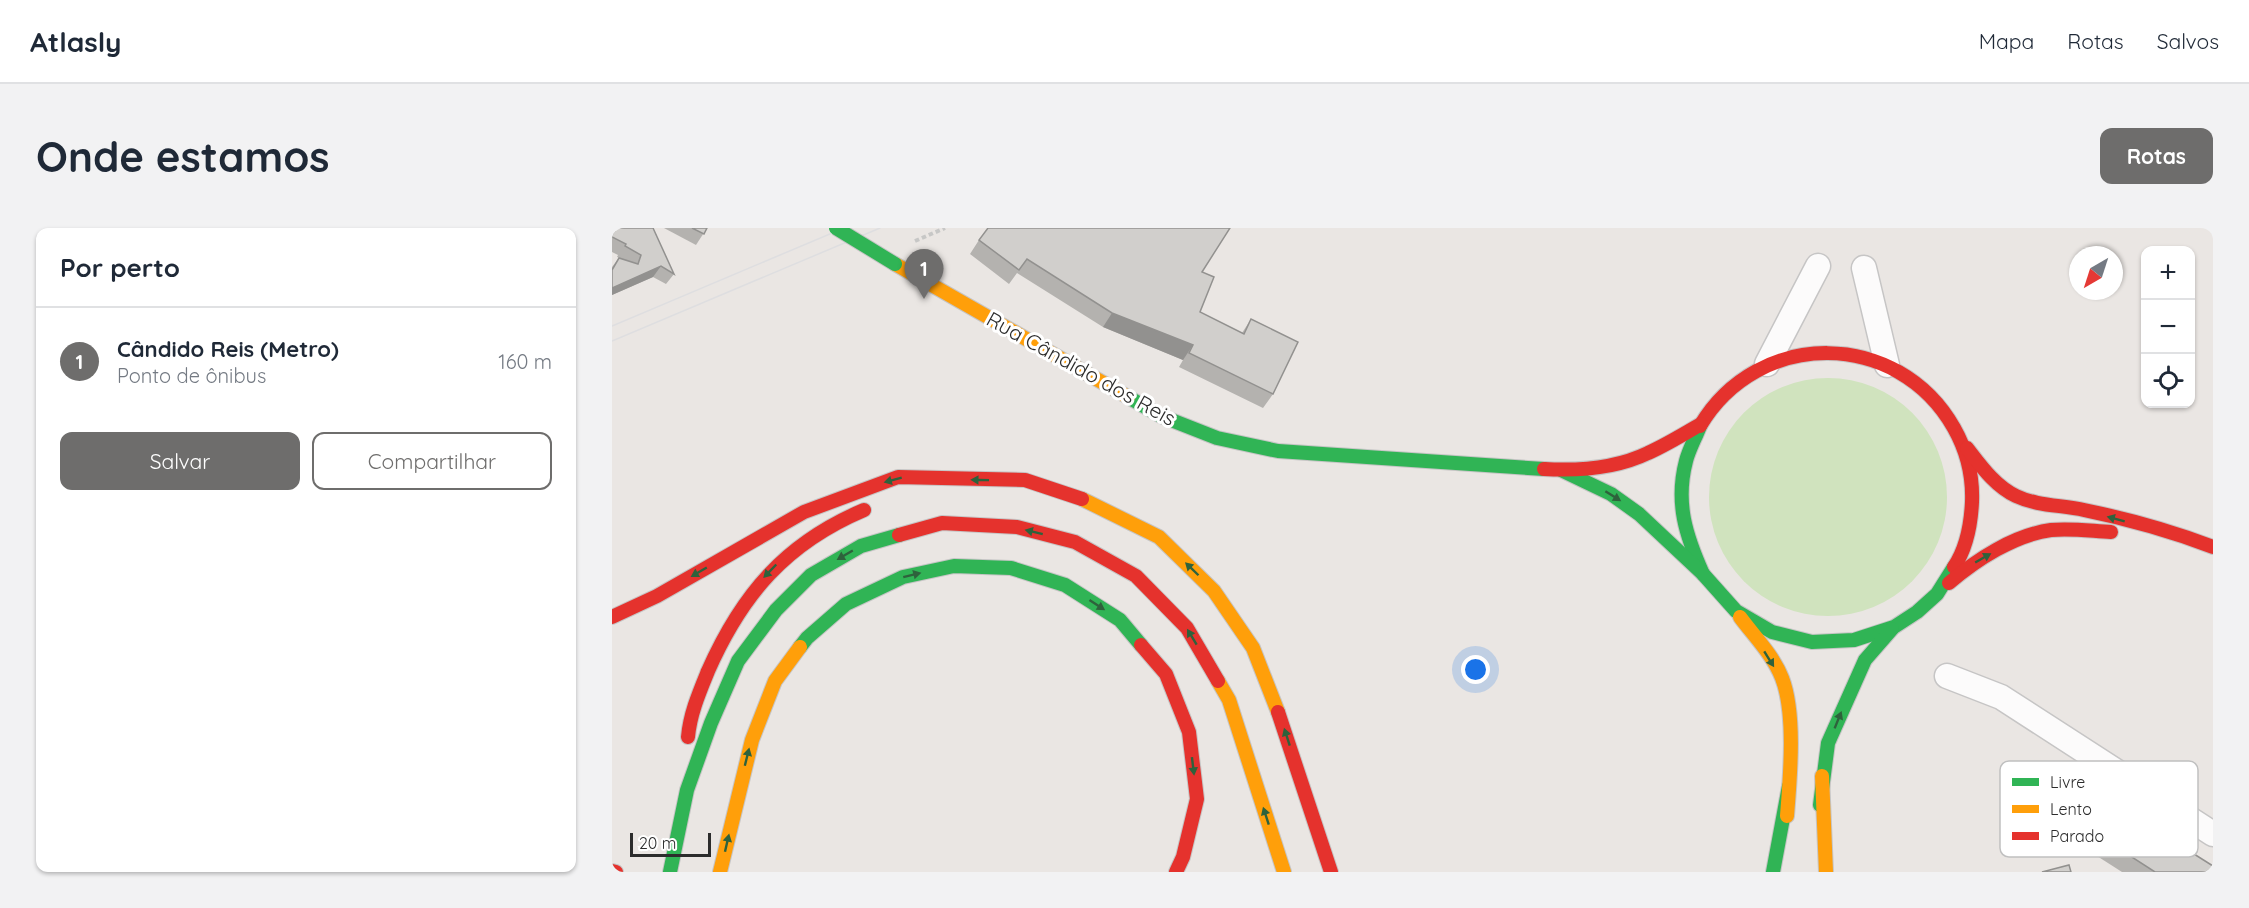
<!DOCTYPE html>
<html lang="pt">
<head>
<meta charset="utf-8">
<style>
	:root { --surface:#fff; --page:#f2f2f3; --text:#1f2937; --muted:#747a83; --line:#e0e1e3; --accent:#6e6d6c }
	body { margin:0; font-family:Quicksand,sans-serif; background:var(--page); color:var(--text) }
	.controls { position:absolute; right:18px; top:18px; display:grid; overflow:hidden; border-radius:12px; box-shadow:0 2px 4px #0004 }
	.controls button { width:54px; height:54px; display:grid; place-items:center; padding:0; border:0; border-bottom:2px solid var(--line); background:var(--surface); color:var(--text); font:30px sans-serif }
	.compass { position:absolute; left:1457px; top:18px; width:54px; height:54px; border-radius:50%; background:var(--surface); box-shadow:0 2px 4px #0004; rotate:219deg }
	.scale { position:absolute; left:18px; bottom:15px; width:81px; box-sizing:border-box; padding-left:6px; border:3px solid #2c2c2c; border-top:0; font-size:16px; line-height:21px; white-space:nowrap; color:#2c2c2c; -webkit-text-stroke:4px #fff; paint-order:stroke }
	.you { position:absolute; left:864px; top:442px; width:21px; height:21px; margin:-15px; border:4px solid #fff; border-radius:50%; background:#1a73e8; box-shadow:0 0 0 9px #1a73e833 }
	.badge { display:grid; place-items:center; width:39px; height:39px; border-radius:50%; background:var(--accent); color:#fff; font-size:20px; font-weight:700 }
	.pin { position:absolute; translate:-50% -50px; filter:drop-shadow(0 2px 3px #0008) }
	.pin::after { content:''; position:absolute; top:32px; width:21px; height:18px; background:inherit; clip-path:polygon(0 0,100% 0,50% 100%) }
	.list { margin:0; padding:0; list-style:none }
	h2 { display:flex; justify-content:space-between; align-items:center; height:78px; margin:0; padding:0 24px; font-size:26px }
	h2 small { font-size:20px; font-weight:400; color:var(--muted) }
	.list li { display:grid; grid-template-columns:39px 1fr auto; gap:18px; align-items:center; box-sizing:border-box; height:108px; padding:0 24px; border-top:2px solid var(--line) }
	.list b { display:block; font-size:22px; white-space:nowrap }
	.list p { margin:0; font-size:20px; white-space:nowrap; color:var(--muted) }
	.list em { font-size:20px; font-style:normal; color:var(--muted) }
	.actions { display:flex; gap:12px; padding:18px 24px }
	.actions a { flex:1; padding:14px 0; border:2px solid var(--accent); border-radius:12px; text-align:center; font-size:21px; color:var(--accent) }
	.actions .main { background:var(--accent); color:#fff }
	.icon { flex:none; width:33px; height:33px; fill:none; stroke:currentColor; stroke-width:2; stroke-linecap:round; stroke-linejoin:round }
	.map { position:relative; flex:none; width:1601px; height:644px; overflow:hidden; border-radius:12px }
	header { display:flex; align-items:center; gap:36px; box-sizing:border-box; height:84px; padding:0 30px; background:var(--surface); border-bottom:2px solid var(--line) }
	header strong { font-size:28px }
	nav { display:flex; gap:33px; margin-inline-start:auto; font-size:21px }
	.intro { display:flex; align-items:center; justify-content:space-between; box-sizing:border-box; height:144px; padding:0 36px }
	h1 { margin:0; font-size:42px }
	.button { padding:15px 27px; border-radius:12px; background:var(--accent); color:#fff; font-size:21px; font-weight:700 }
	main { display:flex; gap:36px; padding:0 36px }
	aside { flex:1; background:var(--surface); border-radius:12px; box-shadow:0 2px 4px #0004 }
	.map>svg:first-child { display:block }
	.green { fill:#d0e3be }
	.lines { fill:none; stroke-linecap:round; stroke-linejoin:round }
	.street-casing { stroke:#c6c5c5; stroke-width:27 }
	.fast-casing { stroke:#c6c5c5; stroke-width:16 }
	.slow-casing { stroke:#c6c5c5; stroke-width:16 }
	.jam-casing { stroke:#c6c5c5; stroke-width:16 }
	.path { stroke:#c7c7c6; stroke-width:4; stroke-dasharray:4.5 3; stroke-linecap:butt }
	.street { stroke:#fcfbfb; stroke-width:24 }
	.fast { stroke:#30b455; stroke-width:14 }
	.slow { stroke:#ff9f0a; stroke-width:14 }
	.jam { stroke:#e5322d; stroke-width:14 }
	.tram { stroke:#dedee0; stroke-width:1.5 }
	.fast-bridge-casing { stroke:#c6c5c5; stroke-width:16; stroke-linecap:butt }
	.fast-bridge { stroke:#30b455; stroke-width:14 }
	.wall { fill:#b4b2af }
	.shaded-wall { fill:#92918f }
	.building { fill:#d1cfcc; stroke:#92918f; stroke-width:1.5 }
	.oneway { fill:#2e623c }
	.labels { text-anchor:middle; stroke-width:6; stroke-linejoin:round; paint-order:stroke }
	.street-label { font-size:21px; fill:#2c2c2c; stroke:#fff }
	.key { fill:#fff; stroke:#c0c0c0; stroke-width:1.5 }
	.key-label { font-size:16px; fill:#2c2c2c }
</style>
</head>
<body>
<header>
<strong>Atlasly</strong>
<nav><a>Mapa</a><a>Rotas</a><a>Salvos</a></nav>
</header>
<div class="intro"><h1>Onde estamos</h1><a class="button">Rotas</a></div>
<main>
<aside>
<h2>Por perto<small></small></h2>
<ul class="list">
<li><span class="badge">1</span><div><b>Cândido Reis (Metro)</b><p>Ponto de ônibus</p></div><em>160 m</em></li>
</ul>
<div class="actions"><a class="main">Salvar</a><a>Compartilhar</a></div>
</aside>
<div class="map">
<svg width="1601" height="644" viewBox="0 0 1601 644">
	<rect width="100%" height="100%" fill="#eae6e3"/>
	<circle class="green" cx="1216" cy="269" r="119"/>
	<g class="lines">
		<defs>
			<g id="street">
				<path d="M 1252,40 L 1275,137"/>
				<path d="M 1155,136 L 1206,38"/>
				<path d="M 1335,448 L 1389,469 L 1601,606"/>
			</g>
			<g id="fast">
				<path d="M 516,169 L 549,188 L 605,210 L 666,223 L 932,241"/>
				<path d="M 1088,198 C 1084,209 1077,221 1074,233 C 1063,275 1074,308 1091,346"/>
				<path d="M 949,242 L 999,266 L 1027,286 L 1091,346 L 1124,383 L 1160,404 L 1200,414 L 1242,412 L 1282,399 L 1305,384 L 1325,366 L 1342,339"/>
				<path d="M 188,419 L 195,410 L 234,376 L 291,349 L 342,338 L 399,340 L 453,357 L 508,392 L 529,417"/>
				<path d="M 1208,577 L 1216,515 L 1253,432 L 1280,401"/>
				<path d="M 58,644 L 75,562 L 99,495 L 126,433 L 164,382 L 199,347 L 249,318 L 287,307"/>
				<path d="M 1161,644 L 1177,558"/>
			</g>
			<g id="slow">
				<path d="M 283,36 L 516,169"/>
				<path d="M 470,271 L 547,309 L 602,363 L 641,420 L 666,484"/>
				<path d="M 1128,389 C 1142,408 1161,427 1170,450 C 1184,486 1178,550 1175,588"/>
				<path d="M 606,453 L 617,472 L 672,644"/>
				<path d="M 1210,548 L 1214,644"/>
				<path d="M 108,644 L 140,512 L 163,453 L 188,419"/>
			</g>
			<g id="jam">
				<path d="M 1088,198 C 1146,100 1286,101 1342,200 C 1355,223 1361,248 1360,274 C 1359,295 1354,321 1342,339"/>
				<path d="M 1355,220 C 1369,238 1383,258 1404,268 C 1425,278 1450,277 1472,282 C 1516,291 1559,303 1601,319"/>
				<path d="M 932,241 C 966,243 1005,240 1036,225 C 1054,217 1072,206 1089,196"/>
				<path d="M 287,307 L 330,295 L 405,299 L 463,314 L 524,348 L 575,400 L 606,453"/>
				<path d="M 1337,355 C 1364,332 1402,307 1439,302 C 1459,300 1479,303 1499,304"/>
				<path d="M 0,389 L 45,368 L 192,284 L 286,249 L 413,252 L 470,271"/>
				<path d="M 529,417 L 554,446 L 577,504 L 585,571 L 571,629 L 564,644"/>
				<path d="M 666,484 L 719,644"/>
				<path d="M 76,509 C 78,486 87,465 96,443 C 130,366 174,315 252,282"/>
				<path d="M 0,643 L 4,644"/>
			</g>
		</defs>
		<use href="#street" class="street-casing"/>
		<use href="#fast" class="fast-casing"/>
		<use href="#slow" class="slow-casing"/>
		<use href="#jam" class="jam-casing"/>
		<path class="path" d="M 303,13 L 333,0"/>
		<use href="#street" class="street"/>
		<use href="#fast" class="fast"/>
		<use href="#slow" class="slow"/>
		<use href="#jam" class="jam"/>
		<g class="tram">
			<path d="M 0,98 L 232,0"/>
			<path d="M 0,113 L 268,0"/>
		</g>
		<defs>
			<path id="fast-bridge" d="M 224,0 L 283,36"/>
		</defs>
		<use href="#fast-bridge" class="fast-bridge-casing"/>
		<use href="#fast-bridge" class="fast-bridge"/>
	</g>
	<g class="wall">
		<path d="M 0,0 L 62,46 L 54,56 L 41,49 L 0,67 L 0,39 L 7,30 L 8,30 L 5,29 L 6,27 L 0,24 Z"/>
		<path d="M 52,0 L 95,0 L 84,17 Z"/>
		<path d="M 367,12 L 590,44 L 588,84 L 630,105 L 639,91 L 661,166 L 651,180 L 567,139 L 571,132 L 491,99 L 405,45 L 397,56 L 358,26 Z"/>
		<path d="M 1502,579 L 1539,603 L 1601,644 L 1510,644 L 1474,621 Z"/>
	</g>
	<g class="shaded-wall">
		<path d="M 49,38 L 41,49 L 0,67 L 0,60 Z"/>
		<path d="M 500,85 L 581,117 L 571,132 L 491,99 Z"/>
	</g>
	<g class="building">
		<path d="M 0,0 L 41,0 L 62,46 L 49,38 L 0,60 L 0,42 L 7,30 L 26,36 L 29,27 L 13,18 L 14,16 L 0,9 Z"/>
		<path d="M 80,0 L 95,0 L 92,6 Z"/>
		<path d="M 376,0 L 618,0 L 590,44 L 602,49 L 588,84 L 632,106 L 639,91 L 686,114 L 661,166 L 577,125 L 581,117 L 500,85 L 415,31 L 407,42 L 367,12 Z"/>
		<path d="M 1502,579 L 1539,603 L 1541,600 L 1601,638 L 1601,644 L 1543,644 L 1484,606 Z"/>
		<path d="M 1457,637 L 1459,644 L 1430,644 Z"/>
	</g>
	<defs><path id="oneway-solid" d="M-6-.8H1V-3.2L6.5 0L1 3.2V.8H-6Z" transform="scale(1.5)"/></defs>
	<g class="oneway">
		<use href="#oneway-solid" transform="translate(281 252) rotate(165)"/>
		<use href="#oneway-solid" transform="translate(368 252) rotate(-179)"/>
		<use href="#oneway-solid" transform="translate(1001 268) rotate(32)"/>
		<use href="#oneway-solid" transform="translate(1504 291) rotate(-165)"/>
		<use href="#oneway-solid" transform="translate(422 304) rotate(-166)"/>
		<use href="#oneway-solid" transform="translate(233 327) rotate(150)"/>
		<use href="#oneway-solid" transform="translate(1371 330) rotate(-30)"/>
		<use href="#oneway-solid" transform="translate(580 341) rotate(-136)"/>
		<use href="#oneway-solid" transform="translate(158 343) rotate(134)"/>
		<use href="#oneway-solid" transform="translate(87 344) rotate(150)"/>
		<use href="#oneway-solid" transform="translate(300 347) rotate(-14)"/>
		<use href="#oneway-solid" transform="translate(485 377) rotate(33)"/>
		<use href="#oneway-solid" transform="translate(580 409) rotate(-121)"/>
		<use href="#oneway-solid" transform="translate(1157 431) rotate(58)"/>
		<use href="#oneway-solid" transform="translate(1226 492) rotate(-68)"/>
		<use href="#oneway-solid" transform="translate(675 509) rotate(-108)"/>
		<use href="#oneway-solid" transform="translate(135 529) rotate(-76)"/>
		<use href="#oneway-solid" transform="translate(581 538) rotate(83)"/>
		<use href="#oneway-solid" transform="translate(654 588) rotate(-108)"/>
		<use href="#oneway-solid" transform="translate(115 615) rotate(-77)"/>
	</g>
	<g class="labels">
		<g class="street-label">
			<text transform="translate(469 141) rotate(29)" y="7">Rua Cândido dos Reis</text>
		</g>
	</g>
	<rect x="1388" y="533" width="198" height="96" rx="9" class="key"/>
	<rect x="1400" y="550" width="27" height="8" fill="#30b455"/>
	<rect x="1400" y="577" width="27" height="8" fill="#ff9f0a"/>
	<rect x="1400" y="604" width="27" height="8" fill="#e5322d"/>
	<g class="key-label">
		<text x="1438" y="560">Livre</text>
		<text x="1438" y="587">Lento</text>
		<text x="1438" y="614">Parado</text>
	</g>
</svg>
<div class="controls">
<button>+</button>
<button>−</button>
<button><svg class="icon" aria-label="locate" viewBox="0 0 24 24"><circle cx="12" cy="12" r="6"/><path d="M12 2v4M12 18v4M2 12h4M18 12h4"/></svg></button>
</div>
<svg class="compass" viewBox="-18 -18 36 36"><path d="M0-13l5 13h-10z" fill="#e53935"/><path d="M0 13l5-13h-10z" fill="#747a83"/></svg>
<div class="scale">20 m</div>
<div class="you"></div>
<div class="pin badge" style="left:312px;top:71px">1</div>
</div>
</main>
</body>
</html>
